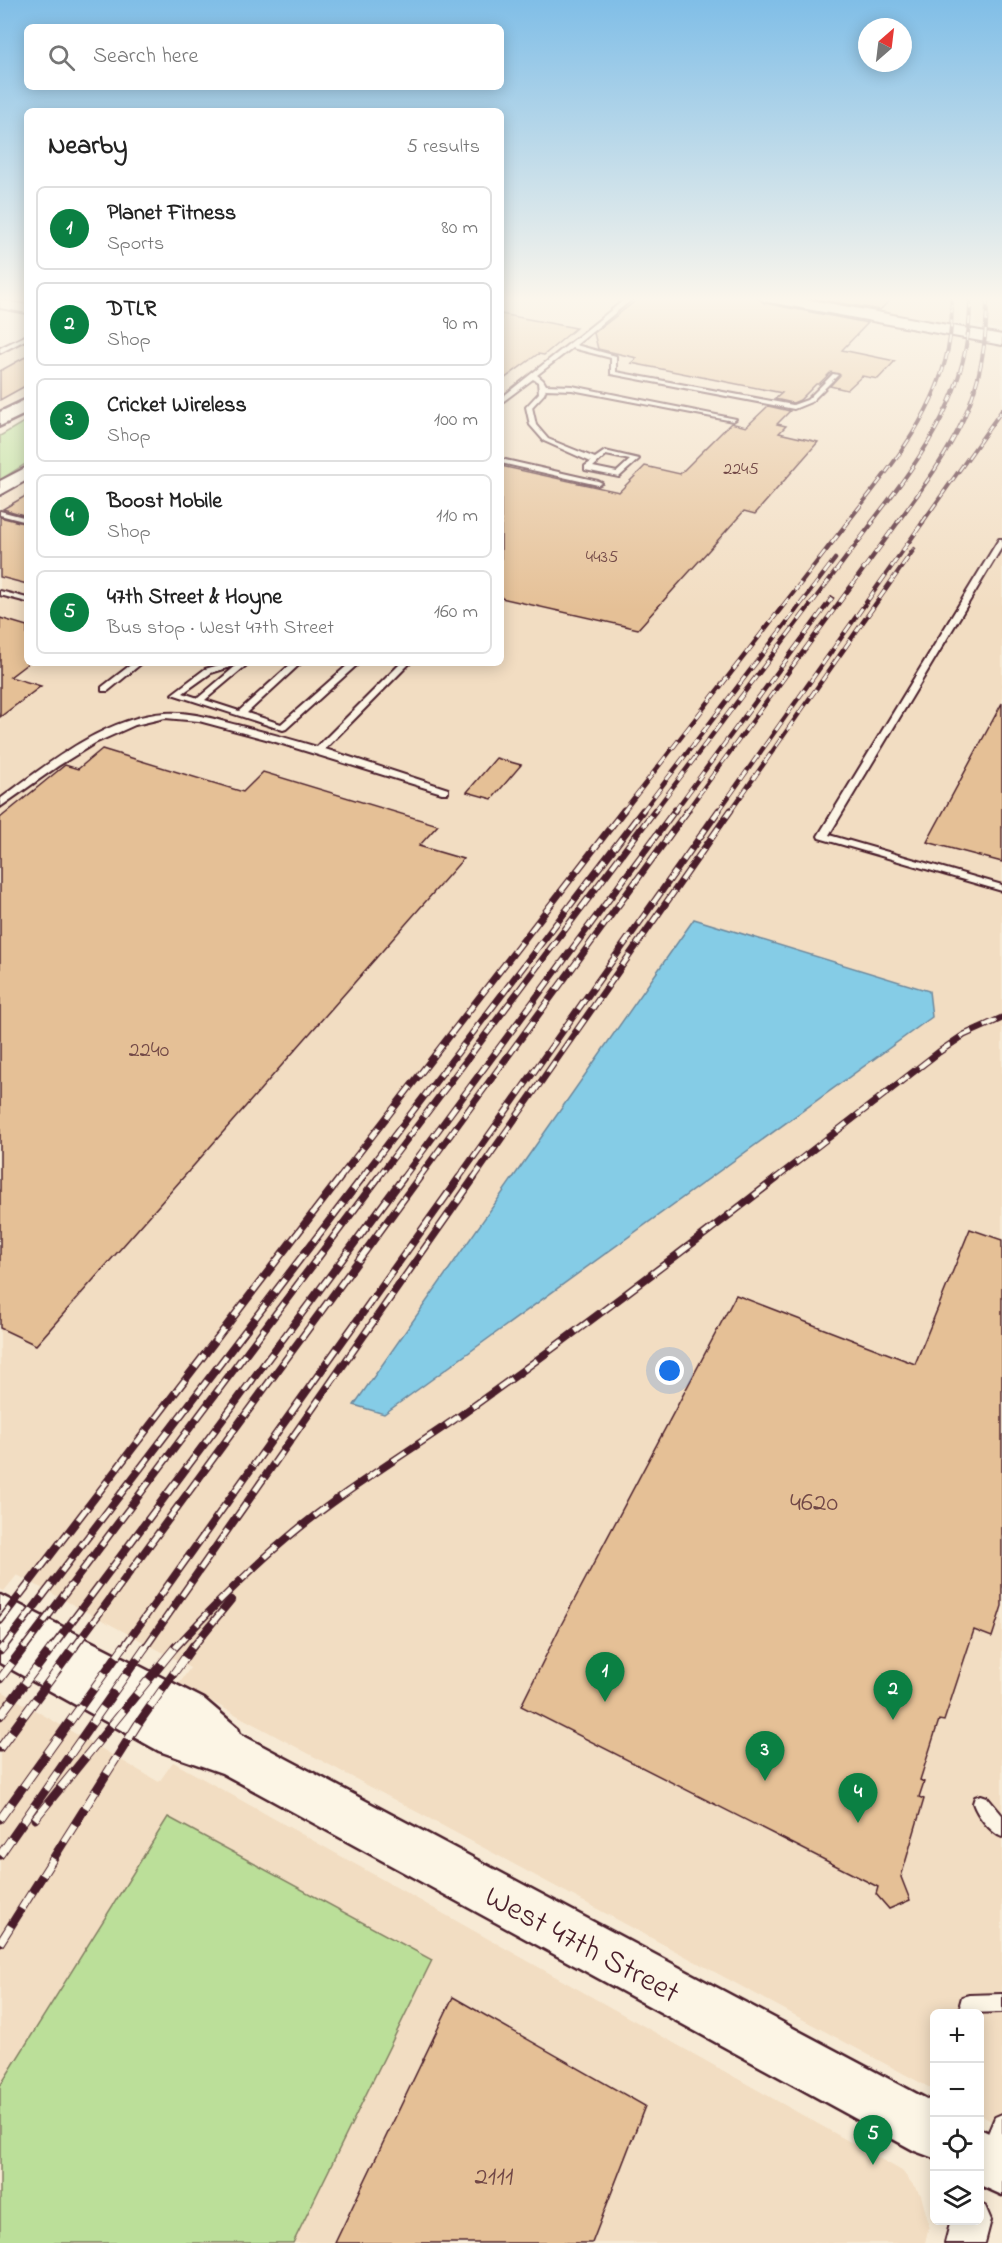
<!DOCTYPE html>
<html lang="en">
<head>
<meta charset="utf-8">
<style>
	:root { --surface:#fff; --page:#f6f6f6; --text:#222; --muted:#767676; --line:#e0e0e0; --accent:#0b8043 }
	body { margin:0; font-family:"Indie Flower",sans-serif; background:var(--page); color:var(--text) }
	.controls { position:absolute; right:18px; bottom:18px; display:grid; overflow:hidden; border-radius:9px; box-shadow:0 3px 15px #0003 }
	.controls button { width:54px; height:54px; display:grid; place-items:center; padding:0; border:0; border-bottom:2px solid var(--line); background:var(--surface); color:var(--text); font:30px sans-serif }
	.compass { position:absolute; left:858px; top:18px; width:54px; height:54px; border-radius:50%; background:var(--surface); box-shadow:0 3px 15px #0003; rotate:28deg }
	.you { position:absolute; left:670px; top:1371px; width:21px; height:21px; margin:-15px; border:4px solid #fff; border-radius:50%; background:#1a73e8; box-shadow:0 0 0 9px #1a73e833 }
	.badge { display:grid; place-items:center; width:39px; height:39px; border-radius:50%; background:var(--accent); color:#fff; font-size:20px; font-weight:700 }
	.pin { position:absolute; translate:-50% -50px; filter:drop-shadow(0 2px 3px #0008) }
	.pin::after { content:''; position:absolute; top:32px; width:21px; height:18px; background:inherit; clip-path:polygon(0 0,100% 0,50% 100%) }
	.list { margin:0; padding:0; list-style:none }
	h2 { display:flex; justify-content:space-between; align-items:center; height:78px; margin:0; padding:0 24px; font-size:26px }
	h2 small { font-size:20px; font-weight:400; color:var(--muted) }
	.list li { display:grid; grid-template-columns:39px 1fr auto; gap:18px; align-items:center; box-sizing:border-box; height:84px; margin:0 12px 12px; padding:0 12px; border:2px solid var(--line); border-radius:9px }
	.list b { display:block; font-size:22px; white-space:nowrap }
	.list p { margin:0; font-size:20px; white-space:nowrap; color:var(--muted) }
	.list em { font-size:20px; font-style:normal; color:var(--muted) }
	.icon { flex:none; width:33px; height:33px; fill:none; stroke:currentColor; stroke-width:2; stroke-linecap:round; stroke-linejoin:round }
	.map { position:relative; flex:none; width:1002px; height:2243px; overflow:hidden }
	.search { position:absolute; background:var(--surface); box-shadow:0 3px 15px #0003; left:24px; top:24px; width:480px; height:66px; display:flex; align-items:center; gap:15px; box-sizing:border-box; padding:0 21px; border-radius:9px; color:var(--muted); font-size:22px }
	.panel { position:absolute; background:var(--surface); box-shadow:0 3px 15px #0003; left:24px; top:108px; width:480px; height:558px; border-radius:9px }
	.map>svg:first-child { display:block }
	.built { fill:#f2ddc2 }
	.green { fill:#bbdf99; stroke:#827f62; stroke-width:1.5 }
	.water { fill:#85cce6; stroke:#6d879b; stroke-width:1.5 }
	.building { fill:#e5c096; stroke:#4a1f2b; stroke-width:1.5 }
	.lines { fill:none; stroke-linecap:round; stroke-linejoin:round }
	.service-casing { stroke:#4a1f2b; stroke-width:4 }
	.minor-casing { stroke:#4a1f2b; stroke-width:4 }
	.tertiary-casing { stroke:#4a1f2b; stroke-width:4 }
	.secondary-casing { stroke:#4a1f2b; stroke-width:5 }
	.service { fill:#fcf5e5; fill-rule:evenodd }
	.minor { fill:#fcf5e5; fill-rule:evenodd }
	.tertiary { fill:#fcf5e5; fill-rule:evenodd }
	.secondary { fill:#fcf5e5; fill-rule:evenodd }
	.rail-far4-casing { stroke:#4a1f2b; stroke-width:4 }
	.rail-far3-casing { stroke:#4a1f2b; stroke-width:4.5 }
	.rail-far2-casing { stroke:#4a1f2b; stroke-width:7 }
	.rail-far1-casing { stroke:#4a1f2b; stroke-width:8 }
	.rail-casing { stroke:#4a1f2b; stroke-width:9 }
	.rail-far4 { stroke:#fcf5e5; stroke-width:2; stroke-dasharray:8; stroke-linecap:butt }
	.rail-far3 { stroke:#fcf5e5; stroke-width:3; stroke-dasharray:10; stroke-linecap:butt }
	.rail-far2 { stroke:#fcf5e5; stroke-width:4.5; stroke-dasharray:13; stroke-linecap:butt }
	.rail-far1 { stroke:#fcf5e5; stroke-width:5; stroke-dasharray:16; stroke-linecap:butt }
	.rail { stroke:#fcf5e5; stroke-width:7; stroke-dasharray:20; stroke-linecap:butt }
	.labels { text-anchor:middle; stroke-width:5; stroke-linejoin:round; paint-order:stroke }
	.far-number-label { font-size:18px; fill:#714746 }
	.number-label { font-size:22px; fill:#714746 }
	.near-number-label { font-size:27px; fill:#714746 }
	.near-street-label { font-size:32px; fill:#4a1f2b; stroke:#fcf5e5 }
</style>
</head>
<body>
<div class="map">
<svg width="1002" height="2243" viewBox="0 0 1002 2243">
	<rect width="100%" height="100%" fill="#f7ead5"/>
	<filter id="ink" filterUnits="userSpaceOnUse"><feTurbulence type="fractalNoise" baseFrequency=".0167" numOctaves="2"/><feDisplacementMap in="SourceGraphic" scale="12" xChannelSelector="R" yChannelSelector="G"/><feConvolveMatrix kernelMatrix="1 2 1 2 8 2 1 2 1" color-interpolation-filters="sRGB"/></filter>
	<g filter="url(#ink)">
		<g class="built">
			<path d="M 501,296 L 743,296 L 901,324 L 901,327 L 1002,345 L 1002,2127 L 980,2115 L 980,2014 L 934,2014 L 934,2090 L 179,1684 L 190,1668 L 168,1655 L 17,1575 L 4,1591 L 0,1589 L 0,498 L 27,482 L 27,663 L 501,663 Z"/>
			<path d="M 791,296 L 959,296 L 960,322 L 948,320 L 947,323 Z"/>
			<path d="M 974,296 L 1002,296 L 1002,330 L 975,325 Z"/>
			<path d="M 27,337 L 27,394 L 0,409 L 0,351 Z"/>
			<path d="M 0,1690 L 159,1782 L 173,1762 L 902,2171 L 921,2195 L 929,2225 L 925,2243 L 0,2243 Z"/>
		</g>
		<g class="green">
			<path d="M 27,420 L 27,463 L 0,480 L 0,436 Z"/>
			<path d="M 168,1817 L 432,1960 L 293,2243 L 0,2243 L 0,2086 Z"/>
		</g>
		<path class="water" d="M 694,919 L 929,991 L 932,1017 L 384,1414 L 354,1405 Z"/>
		<g class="building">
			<path d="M 642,296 L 755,296 L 764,303 L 868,323 L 842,350 L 895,361 L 878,379 L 862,376 L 847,390 L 830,386 L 840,375 L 831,372 L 819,384 L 816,384 L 800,400 L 793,403 L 775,399 L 782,393 L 631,363 L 637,358 L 598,349 L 594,333 Z"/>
			<path d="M 802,296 L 894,296 L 880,310 Z"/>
			<path d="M 501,314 L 576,328 L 544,355 L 538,354 L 501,381 Z"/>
			<path d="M 27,356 L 27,385 L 0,400 L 0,371 Z"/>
			<path d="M 768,406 L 790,411 L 777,424 L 786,426 L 779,433 L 818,442 L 755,514 L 744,511 L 638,629 L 501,598 L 501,466 L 619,492 L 645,466 L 680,474 L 731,423 L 746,427 Z"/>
			<path d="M 27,495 L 27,516 L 3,509 Z"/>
			<path d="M 0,517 L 27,524 L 27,584 L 0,577 Z"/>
			<path d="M 0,618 L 27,626 L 27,664 L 10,677 L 41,686 L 0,717 Z"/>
			<path d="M 1002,703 L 1002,862 L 927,842 Z"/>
			<path d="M 102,749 L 243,792 L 263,772 L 438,825 L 419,846 L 463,859 L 36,1345 L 0,1328 L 0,818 L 65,765 L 78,769 Z"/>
			<path d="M 496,758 L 521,765 L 492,799 L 467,792 Z"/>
			<path d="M 970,1229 L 1002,1240 L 1002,1606 L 992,1637 L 974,1630 L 944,1721 L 939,1720 L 920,1780 L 924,1782 L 919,1797 L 924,1799 L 901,1877 L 910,1900 L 889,1909 L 876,1894 L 878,1887 L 521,1706 L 561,1625 L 736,1295 L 915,1364 Z"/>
			<path d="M 453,1997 L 645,2106 L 592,2243 L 335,2243 Z"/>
		</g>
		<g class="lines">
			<defs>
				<g id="service">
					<path d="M 629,296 L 636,296 L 576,345 L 616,356 L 616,372 L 793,405 L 807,400 L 833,374 L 838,375 L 811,402 L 794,409 L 611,374 L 611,358 L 572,348 L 537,375 L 543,380 L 546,385 L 572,386 L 736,419 L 733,421 L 572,390 L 546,389 L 544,394 L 532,407 L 536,425 L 548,439 L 595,458 L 605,451 L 639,459 L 619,477 L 585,470 L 585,466 L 591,462 L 544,441 L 530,425 L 526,407 L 539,393 L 538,382 L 533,379 L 501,403 L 501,398 ZM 606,455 L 630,460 L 617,472 L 593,467 Z"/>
					<path d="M 27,335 L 27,339 L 0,353 L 0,348 Z"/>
					<path d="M 501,459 L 598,481 L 602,483 L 598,485 L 501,463 Z"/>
					<path d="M 0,511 L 27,518 L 27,522 L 0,515 Z"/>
					<path d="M 999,539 L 1002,539 L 1002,547 L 829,835 L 1002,885 L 1002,891 L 819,838 L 818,836 Z"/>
					<path d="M 0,591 L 27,598 L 27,602 L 0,595 Z"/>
					<path d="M 133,663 L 142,663 L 108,691 L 102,691 L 102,687 Z"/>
					<path d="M 226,663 L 249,663 L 205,700 L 239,711 L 292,663 L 301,663 L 247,713 L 281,724 L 350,663 L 359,663 L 286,729 L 283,730 L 172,694 L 205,669 ZM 237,665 L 198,698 L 183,693 L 211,673 Z"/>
					<path d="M 401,663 L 410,663 L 325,749 L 448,789 L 448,793 L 442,793 L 266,739 L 199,721 L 165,718 L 135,725 L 95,743 L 58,766 L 0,807 L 0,799 C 46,765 105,717 165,713 C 189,711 214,719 237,725 C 264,732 290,739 317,747 Z"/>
					<path d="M 981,1795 L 987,1797 L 1002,1815 L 1002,1837 C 990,1832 977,1815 973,1803 L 975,1797 Z"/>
					<path d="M 1002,1994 L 1002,2012 L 969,2013 L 962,2011 L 960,2004 L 962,1997 L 969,1995 Z"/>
					<path d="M 1002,2114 L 1002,2147 L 998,2157 L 991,2160 L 984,2157 L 981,2150 L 995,2117 Z"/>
				</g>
				<g id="minor">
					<path d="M 0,300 L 27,305 L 27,313 L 0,308 Z"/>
					<path d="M 980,2204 L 985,2206 L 991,2220 L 985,2243 L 945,2243 L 951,2220 L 980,2220 Z"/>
				</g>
				<g id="tertiary">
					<path d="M 757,296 L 789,296 L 1002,335 L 1002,345 L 764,301 Z"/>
					<path d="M 27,467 L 27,480 L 0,495 L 0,481 Z"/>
				</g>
				<g id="secondary">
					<path d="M 27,399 L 27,413 L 0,426 L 0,412 Z"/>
					<path d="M 0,1595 L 204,1699 L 238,1728 L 240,1734 L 934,2103 L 934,2158 L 915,2151 L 222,1773 L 159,1751 L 0,1663 Z"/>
					<path d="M 980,2129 L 1002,2139 L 1002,2195 L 980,2185 Z"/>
				</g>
			</defs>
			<use href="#service" class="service-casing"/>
			<use href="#minor" class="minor-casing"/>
			<use href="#tertiary" class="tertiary-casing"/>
			<use href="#secondary" class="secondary-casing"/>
			<use href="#service" class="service"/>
			<use href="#minor" class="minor"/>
			<use href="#tertiary" class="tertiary"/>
			<use href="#secondary" class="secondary"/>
			<defs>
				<g id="rail-far4">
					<path d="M 847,523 C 899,456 959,387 951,296"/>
					<path d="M 871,523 C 925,453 972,389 970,296"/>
					<path d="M 897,523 C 955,444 987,398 987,296"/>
					<path d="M 922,523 L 1002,410"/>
				</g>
				<g id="rail-far3">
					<path d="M 623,812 L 848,522"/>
					<path d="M 642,812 L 835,559"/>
					<path d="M 654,812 L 873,522"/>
					<path d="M 674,812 L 832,598"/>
					<path d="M 686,812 L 898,522"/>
					<path d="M 718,812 L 923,522"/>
					<path d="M 730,812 L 914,549"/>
				</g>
				<g id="rail-far2">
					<path d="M 339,1179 L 624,810"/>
					<path d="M 361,1179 L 643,810"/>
					<path d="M 377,1179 L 655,810"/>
					<path d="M 402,1179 L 675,810"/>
					<path d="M 418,1179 L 688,810"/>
					<path d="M 458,1179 L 719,810"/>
					<path d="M 473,1179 L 731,810"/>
					<path d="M 775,1179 L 939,1052 L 964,1035 L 1002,1018"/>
				</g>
				<g id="rail-far1">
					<path d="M 0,1621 L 340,1178"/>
					<path d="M 3,1648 L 362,1178"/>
					<path d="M 24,1648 L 378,1178"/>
					<path d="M 52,1648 L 403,1178"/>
					<path d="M 74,1648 L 419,1178"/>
					<path d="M 123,1648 L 459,1178"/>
					<path d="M 145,1648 L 474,1178"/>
					<path d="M 175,1648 C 210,1610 246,1573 286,1539 C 341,1492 404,1455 464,1413 C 570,1337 674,1258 777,1178"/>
					<path d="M 192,1648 L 231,1600"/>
				</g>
				<g id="rail">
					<path d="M 0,1651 L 4,1646"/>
					<path d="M 0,1679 L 25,1646"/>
					<path d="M 0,1716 L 53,1646"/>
					<path d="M 0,1748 L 75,1646"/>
					<path d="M 0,1819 L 124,1646"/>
					<path d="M 35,1819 L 176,1646"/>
					<path d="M 0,1855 L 146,1646"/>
					<path d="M 0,1943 L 138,1724 L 193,1646"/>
				</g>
			</defs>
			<use href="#rail-far4" class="rail-far4-casing"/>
			<use href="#rail-far3" class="rail-far3-casing"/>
			<use href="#rail-far2" class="rail-far2-casing"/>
			<use href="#rail-far1" class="rail-far1-casing"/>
			<use href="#rail" class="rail-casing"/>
			<use href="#rail-far4" class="rail-far4"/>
			<use href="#rail-far3" class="rail-far3"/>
			<use href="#rail-far2" class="rail-far2"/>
			<use href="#rail-far1" class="rail-far1"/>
			<use href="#rail" class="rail"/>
		</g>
	</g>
	<linearGradient id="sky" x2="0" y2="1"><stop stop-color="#80bee7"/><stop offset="0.49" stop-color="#fbf6ec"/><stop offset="1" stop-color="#fbf6ec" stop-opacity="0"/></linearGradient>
	<rect width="1002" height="610" fill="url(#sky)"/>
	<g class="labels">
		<g class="far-number-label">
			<text x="741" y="474">2245</text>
			<text x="602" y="562">4435</text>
		</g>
		<g class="number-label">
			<text x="149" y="1056">2240</text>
		</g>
		<g class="near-number-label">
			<text x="814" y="1510">4620</text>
			<text x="494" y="2184">2111</text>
		</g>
		<g class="near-street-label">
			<text transform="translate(583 1943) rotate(28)" y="11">West 47th Street</text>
		</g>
	</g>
</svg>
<div class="controls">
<button>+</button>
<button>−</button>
<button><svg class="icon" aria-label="locate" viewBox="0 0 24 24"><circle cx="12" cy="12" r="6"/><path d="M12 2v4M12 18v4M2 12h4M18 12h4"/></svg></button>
<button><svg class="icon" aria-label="layers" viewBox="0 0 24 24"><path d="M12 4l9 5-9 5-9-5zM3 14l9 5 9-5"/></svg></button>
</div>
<svg class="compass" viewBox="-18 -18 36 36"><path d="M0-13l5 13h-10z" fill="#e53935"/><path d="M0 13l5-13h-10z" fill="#767676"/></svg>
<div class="you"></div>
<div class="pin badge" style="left:605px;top:1702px">1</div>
<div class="pin badge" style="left:893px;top:1720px">2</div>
<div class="pin badge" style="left:765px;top:1781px">3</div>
<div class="pin badge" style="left:858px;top:1823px">4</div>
<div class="pin badge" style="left:873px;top:2165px">5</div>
<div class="search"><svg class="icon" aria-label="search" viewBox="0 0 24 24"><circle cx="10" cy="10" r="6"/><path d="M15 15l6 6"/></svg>Search here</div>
<section class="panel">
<h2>Nearby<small>5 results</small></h2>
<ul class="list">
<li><span class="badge">1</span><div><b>Planet Fitness</b><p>Sports</p></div><em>80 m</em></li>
<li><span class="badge">2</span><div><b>DTLR</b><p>Shop</p></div><em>90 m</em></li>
<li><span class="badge">3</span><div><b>Cricket Wireless</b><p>Shop</p></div><em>100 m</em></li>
<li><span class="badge">4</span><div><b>Boost Mobile</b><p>Shop</p></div><em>110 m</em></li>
<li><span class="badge">5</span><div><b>47th Street &amp; Hoyne</b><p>Bus stop · West 47th Street</p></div><em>160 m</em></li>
</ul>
</section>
</div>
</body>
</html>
